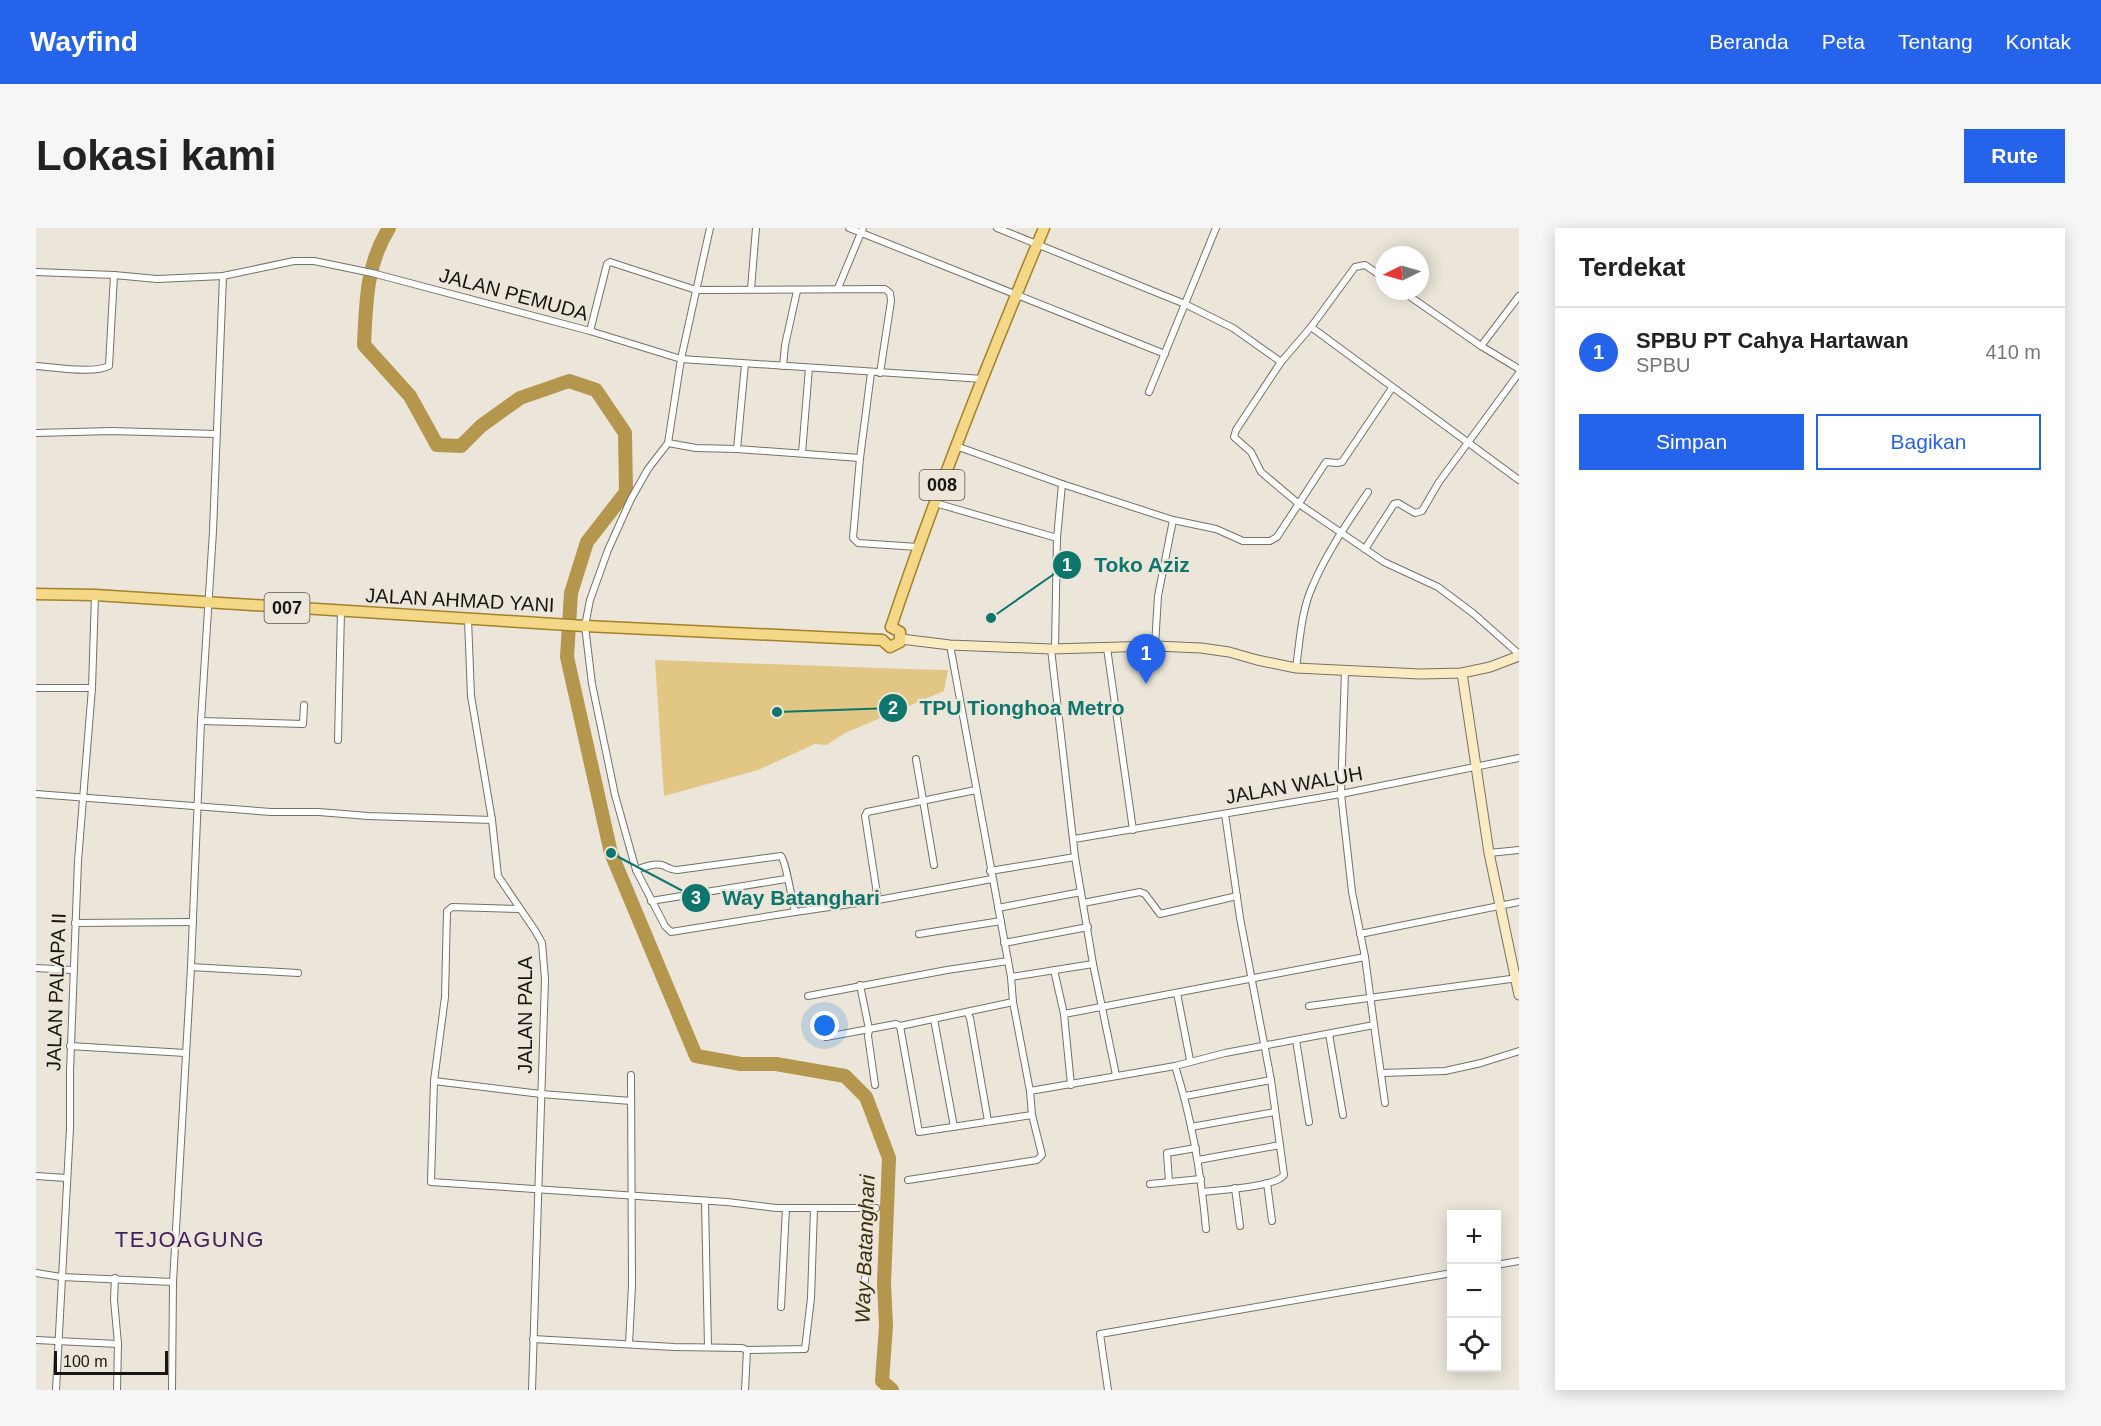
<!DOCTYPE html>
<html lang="id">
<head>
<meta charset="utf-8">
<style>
	:root { --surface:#fff; --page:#f6f6f6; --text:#222; --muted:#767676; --line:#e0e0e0; --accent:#2563eb }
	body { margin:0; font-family:Helvetica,sans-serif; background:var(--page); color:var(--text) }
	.controls { position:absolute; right:18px; bottom:18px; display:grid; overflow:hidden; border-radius:0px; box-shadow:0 3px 15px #0003 }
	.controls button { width:54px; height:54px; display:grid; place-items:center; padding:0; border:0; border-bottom:2px solid var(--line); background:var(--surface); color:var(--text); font:30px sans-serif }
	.compass { position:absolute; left:1339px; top:18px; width:54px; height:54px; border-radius:50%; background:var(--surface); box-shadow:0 3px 15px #0003; rotate:265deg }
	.scale { position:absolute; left:18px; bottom:15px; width:114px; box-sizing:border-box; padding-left:6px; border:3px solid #181612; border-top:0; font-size:16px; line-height:21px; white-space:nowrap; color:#181612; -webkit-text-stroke:4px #ebe6d9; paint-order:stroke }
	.you { position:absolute; left:789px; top:798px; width:21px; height:21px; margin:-15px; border:4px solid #fff; border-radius:50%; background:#1a73e8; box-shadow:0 0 0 9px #1a73e833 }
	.badge { display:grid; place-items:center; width:39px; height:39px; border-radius:50%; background:var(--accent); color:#fff; font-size:20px; font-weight:700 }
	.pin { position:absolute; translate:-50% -50px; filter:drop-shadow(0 2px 3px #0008) }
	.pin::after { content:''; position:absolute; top:32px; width:21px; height:18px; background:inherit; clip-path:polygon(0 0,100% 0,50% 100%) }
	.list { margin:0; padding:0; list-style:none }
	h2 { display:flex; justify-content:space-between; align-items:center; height:78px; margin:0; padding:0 24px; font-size:26px }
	h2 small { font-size:20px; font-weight:400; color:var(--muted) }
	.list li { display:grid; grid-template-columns:39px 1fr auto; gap:18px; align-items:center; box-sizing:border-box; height:90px; padding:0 24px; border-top:2px solid var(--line) }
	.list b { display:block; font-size:22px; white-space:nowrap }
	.list p { margin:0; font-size:20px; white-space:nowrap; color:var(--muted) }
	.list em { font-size:20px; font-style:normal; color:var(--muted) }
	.actions { display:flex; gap:12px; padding:18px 24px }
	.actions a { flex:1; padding:14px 0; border:2px solid var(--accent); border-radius:0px; text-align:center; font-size:21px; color:var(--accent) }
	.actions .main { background:var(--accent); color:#fff }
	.icon { flex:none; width:33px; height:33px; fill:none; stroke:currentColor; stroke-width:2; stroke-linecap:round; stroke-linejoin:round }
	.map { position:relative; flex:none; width:1483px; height:1162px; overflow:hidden; border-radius:0px }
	header { display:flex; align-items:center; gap:36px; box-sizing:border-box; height:84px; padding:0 30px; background:var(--accent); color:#fff }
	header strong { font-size:28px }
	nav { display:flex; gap:33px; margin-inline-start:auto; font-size:21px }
	.intro { display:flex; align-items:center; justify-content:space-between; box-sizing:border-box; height:144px; padding:0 36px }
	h1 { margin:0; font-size:42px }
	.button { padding:15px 27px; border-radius:0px; background:var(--accent); color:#fff; font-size:21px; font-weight:700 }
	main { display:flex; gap:36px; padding:0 36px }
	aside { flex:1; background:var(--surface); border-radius:0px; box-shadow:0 3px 15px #0003 }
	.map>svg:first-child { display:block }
	.green { fill:#e2c684 }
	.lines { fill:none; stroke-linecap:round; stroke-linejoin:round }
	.river { stroke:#b4964c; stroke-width:14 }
	.street-casing { stroke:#767166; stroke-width:8 }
	.secondary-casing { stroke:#767166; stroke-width:11 }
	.primary-casing { stroke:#a2822a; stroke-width:13 }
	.street { stroke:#fff; stroke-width:6 }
	.secondary { stroke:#faebc3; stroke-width:9 }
	.primary { stroke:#f4d787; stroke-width:10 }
	.labels { text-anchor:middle; stroke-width:4.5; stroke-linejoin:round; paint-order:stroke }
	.shield { fill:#ebe6d9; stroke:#57544e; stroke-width:1.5 }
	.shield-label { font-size:18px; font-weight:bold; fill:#181612 }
	.street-label { font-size:20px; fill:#181612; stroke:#ebe6d9 }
	.water-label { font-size:21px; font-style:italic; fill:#3b2e0d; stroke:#ebe6d9 }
	.quarter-label { font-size:22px; letter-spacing:1.5px; fill:#3f225c; stroke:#ebe6d9 }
	.leader { fill:none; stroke:#0f766e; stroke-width:2 }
	.callout-dot { fill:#0f766e; stroke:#ebe6d9; stroke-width:2 }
	.mark-label { font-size:18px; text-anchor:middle; font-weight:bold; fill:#fff }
	.callout-label { font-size:21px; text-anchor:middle; font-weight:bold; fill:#0f766e; stroke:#ebe6d9; stroke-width:4.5; stroke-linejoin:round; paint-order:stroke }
</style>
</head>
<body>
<header>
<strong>Wayfind</strong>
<nav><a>Beranda</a><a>Peta</a><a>Tentang</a><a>Kontak</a></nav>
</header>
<div class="intro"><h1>Lokasi kami</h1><a class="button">Rute</a></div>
<main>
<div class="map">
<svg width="1483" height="1162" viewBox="0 0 1483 1162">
	<rect width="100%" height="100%" fill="#ebe6d9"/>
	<path class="green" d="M 619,432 L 871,441 L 912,442 L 908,463 L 809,505 L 790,517 L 779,516 L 722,542 L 628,568 Z"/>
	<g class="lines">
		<path class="river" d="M 353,0 C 330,37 330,75 328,117 L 374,168 L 401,217 L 425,218 L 445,198 L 484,170 L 533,153 L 560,162 L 589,205 L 590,264 L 551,314 L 535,365 L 531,429 L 575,625 L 660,828 L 705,836 L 740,836 L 809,848 L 830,869 L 853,930 L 848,1055 L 850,1098 L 846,1153 L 856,1162"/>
		<defs>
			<g id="street">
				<path d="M 674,0 L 645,131 L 632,215 L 612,241 L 595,271 L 572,322 L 554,372 L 549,398 L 556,456 L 579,567 L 600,642 L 629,698 L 635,704 L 759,684"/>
				<path d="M 813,0 L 1129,126"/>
				<path d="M 961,0 L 1149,76 L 1197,100 L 1245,134"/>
				<path d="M 0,44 L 78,47 L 121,51 L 187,48 L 258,33 L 278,33 L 336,45 L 554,103 L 645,131 L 947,151"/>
				<path d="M 1348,50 L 1329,37 L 1319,39 L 1275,99 L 1245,134 L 1200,202 L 1198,209 L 1215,224 L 1225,244 L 1263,276 L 1348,334 L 1402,359 L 1438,386 L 1483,426"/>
				<path d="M 802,60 L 827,0"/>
				<path d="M 715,61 L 720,0"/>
				<path d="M 1366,63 L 1445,118 L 1483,141"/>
				<path d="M 1275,99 L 1483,252"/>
				<path d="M 554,103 L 571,36 L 574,34 L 660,62 L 849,61 L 854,65 L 855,73 L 844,145"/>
				<path d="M 1445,118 L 1483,68"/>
				<path d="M 0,138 C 19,139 57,146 73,138 L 78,47"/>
				<path d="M 747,138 L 749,117 L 761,63"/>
				<path d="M 835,145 L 824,230 L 817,310 L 822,315 L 882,319"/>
				<path d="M 1113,164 L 1180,0"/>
				<path d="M 0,205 L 76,203 L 180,206"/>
				<path d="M 632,215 L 660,220 L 701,221 L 824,230"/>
				<path d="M 920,218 L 1026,256 L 1137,292 L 1180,301 L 1207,313 L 1234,313 L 1241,309 L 1290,234 L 1301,235 L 1306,234 L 1356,160"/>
				<path d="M 701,221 L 709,136"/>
				<path d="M 766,225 L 773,140"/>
				<path d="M 899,275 L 1021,310"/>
				<path d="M 1329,321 L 1358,276 L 1362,275 L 1379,285 L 1386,283 L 1403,254 L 1483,145"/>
				<path d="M 432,391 L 435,468 L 456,592 L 462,648 L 500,704 L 506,715 L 509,751 L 496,1162"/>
				<path d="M 1119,418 L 1122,368 L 1137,292"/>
				<path d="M 1071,420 L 1097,602"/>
				<path d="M 1015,421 L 1039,629 L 1057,736 L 1080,847"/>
				<path d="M 1019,421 L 1021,310 L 1026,256"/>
				<path d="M 1260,440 C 1264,412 1265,383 1277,357 C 1291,324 1312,294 1332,264"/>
				<path d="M 0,460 L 56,460"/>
				<path d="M 165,493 L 267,496 L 268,477"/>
				<path d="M 302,512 L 305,383"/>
				<path d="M 880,531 L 898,637"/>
				<path d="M 0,566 L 235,584 L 283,584 L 332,588 L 456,592"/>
				<path d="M 1038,611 L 1305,566 L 1483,530"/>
				<path d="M 1453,625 L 1483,622"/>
				<path d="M 600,642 C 608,639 618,635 626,637 C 632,639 633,642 641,642 L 745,628 C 750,633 756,673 759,684 L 842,672 L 956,651"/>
				<path d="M 954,643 L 1039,629"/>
				<path d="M 842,672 L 829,588 L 831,584 L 940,562"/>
				<path d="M 615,673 L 750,651"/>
				<path d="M 1047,675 L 1104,664 L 1109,666 L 1124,686 L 1201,668"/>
				<path d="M 962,680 L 1045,664"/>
				<path d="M 484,681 L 416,679 L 411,683 L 409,769 L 398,853 L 395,954 L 691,974 L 740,980 L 840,980"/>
				<path d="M 39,695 L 157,694"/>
				<path d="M 883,706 L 965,693"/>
				<path d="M 1324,706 L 1483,674"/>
				<path d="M 968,715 L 1052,699"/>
				<path d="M 155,739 L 262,745"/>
				<path d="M 0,740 L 37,742"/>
				<path d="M 1018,742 L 1028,786 L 1035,857"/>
				<path d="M 975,749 L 1057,736"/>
				<path d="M 824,757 L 833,801 L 832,808 L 839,857"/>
				<path d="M 1141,765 L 1154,832"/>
				<path d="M 772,768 L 911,742 L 972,733"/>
				<path d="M 1273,778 L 1482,750"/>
				<path d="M 931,784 L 934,790 L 952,893"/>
				<path d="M 1028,786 L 1329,729"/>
				<path d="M 898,791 L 918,899"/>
				<path d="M 1338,797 L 1349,875"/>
				<path d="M 864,798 L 883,904 L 996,887"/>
				<path d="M 1293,806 L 1307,887"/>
				<path d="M 790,809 L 860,796 L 864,798 L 977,774"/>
				<path d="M 1260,812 L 1273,894"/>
				<path d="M 34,818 L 149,825"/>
				<path d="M 1139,838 C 1156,891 1165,945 1170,1001"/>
				<path d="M 1346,845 L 1409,843 L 1445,835 L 1483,823"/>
				<path d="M 398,853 L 505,866 L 595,873"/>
				<path d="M 994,863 L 1139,838 L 1189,825 L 1338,797 L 1329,729 L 1316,664 L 1305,566 L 1309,442"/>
				<path d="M 1149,868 L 1235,852"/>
				<path d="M 1155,899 L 1239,884"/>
				<path d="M 1162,932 L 1244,917"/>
				<path d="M 0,948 L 31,950"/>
				<path d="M 872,952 L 1001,932 L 1006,927 L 996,887 L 994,863 L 977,774 L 975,749 L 914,417"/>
				<path d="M 1133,954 L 1131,925 L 1160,920"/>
				<path d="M 1231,955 L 1236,993"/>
				<path d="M 1114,956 L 1165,951"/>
				<path d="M 1199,960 L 1204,998"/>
				<path d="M 1167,964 C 1183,962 1240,959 1248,947 L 1235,852 L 1204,690 L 1189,586"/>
				<path d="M 669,973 L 672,1119"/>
				<path d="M 1460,1037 L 1483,1033"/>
				<path d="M 0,1045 L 25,1049 L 137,1054"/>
				<path d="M 79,1050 L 78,1072 L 82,1116 L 81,1162"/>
				<path d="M 745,1079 L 750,980"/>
				<path d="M 827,1080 L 834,980"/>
				<path d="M 497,1111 L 638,1119 L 706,1120 L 711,1122 L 769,1121 L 775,1070 L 778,980"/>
				<path d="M 0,1112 L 82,1116"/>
				<path d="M 593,1116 L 596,1057 L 595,847"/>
				<path d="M 20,1162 L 34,900 L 34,844 L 42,633 L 56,460 L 59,367"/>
				<path d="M 136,1162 L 137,1054 L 155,739 L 165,493 L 177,303 L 187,48"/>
				<path d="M 709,1162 L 711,1122"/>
				<path d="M 1072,1162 L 1064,1106 L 1416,1045"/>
			</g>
			<g id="secondary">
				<path d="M 865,411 L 914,417 L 1015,421 L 1119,418 L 1165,420 L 1193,424 L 1221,432 L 1260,440 L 1384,446 L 1426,445 L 1454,439 L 1483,428"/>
				<path d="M 1426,445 L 1453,625 L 1483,767"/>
			</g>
			<g id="primary">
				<path d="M 0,366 L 59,367 L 549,398 L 846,412"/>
				<path d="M 855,399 C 900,264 953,131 1008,0"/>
				<path d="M 846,412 L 854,419 L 864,414 L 864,404 L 855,399"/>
			</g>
		</defs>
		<use href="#street" class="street-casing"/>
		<use href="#secondary" class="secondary-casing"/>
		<use href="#primary" class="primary-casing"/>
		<use href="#street" class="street"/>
		<use href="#secondary" class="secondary"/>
		<use href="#primary" class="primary"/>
	</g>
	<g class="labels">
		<g class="shield">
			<rect x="883.5" y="242" width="45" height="30" rx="4.5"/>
			<rect x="228.5" y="365" width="45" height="30" rx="4.5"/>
		</g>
		<g class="shield-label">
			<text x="906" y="263">008</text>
			<text x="251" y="386">007</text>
		</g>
		<g class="street-label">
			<text transform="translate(478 66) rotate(15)" y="7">JALAN PEMUDA</text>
			<text transform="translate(424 372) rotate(3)" y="7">JALAN AHMAD YANI</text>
			<text transform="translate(1258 557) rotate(-10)" y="7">JALAN WALUH</text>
			<text transform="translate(20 764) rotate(-88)" y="7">JALAN PALAPA II</text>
			<text transform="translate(489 787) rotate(-90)" y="7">JALAN PALA</text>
		</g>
		<g class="water-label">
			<text transform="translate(829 1021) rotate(-88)" y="7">Way Batanghari</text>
		</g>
		<g class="quarter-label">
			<text x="154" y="1019">TEJOAGUNG</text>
		</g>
	</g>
	<path class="leader" d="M955 390L1031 337M741 484L857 480M575 625L660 670"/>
	<g class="callout-dot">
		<circle cx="955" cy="390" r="6"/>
		<circle cx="741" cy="484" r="6"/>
		<circle cx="575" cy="625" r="6"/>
		<circle cx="1031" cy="337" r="15"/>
		<circle cx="857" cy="480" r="15"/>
		<circle cx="660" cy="670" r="15"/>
	</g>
	<g class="mark-label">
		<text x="1031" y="343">1</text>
		<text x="857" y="486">2</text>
		<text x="660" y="676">3</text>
	</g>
	<g class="callout-label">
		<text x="1106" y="344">Toko Aziz</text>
		<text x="986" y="487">TPU Tionghoa Metro</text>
		<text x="765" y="677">Way Batanghari</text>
	</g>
</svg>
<div class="controls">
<button>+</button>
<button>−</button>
<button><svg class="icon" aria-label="locate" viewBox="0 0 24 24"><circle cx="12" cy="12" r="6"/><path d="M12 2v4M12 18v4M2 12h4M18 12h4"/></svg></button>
</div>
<svg class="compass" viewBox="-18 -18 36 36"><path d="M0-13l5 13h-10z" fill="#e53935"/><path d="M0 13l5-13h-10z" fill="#767676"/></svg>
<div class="scale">100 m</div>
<div class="you"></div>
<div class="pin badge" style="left:1110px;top:456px">1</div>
</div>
<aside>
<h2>Terdekat<small></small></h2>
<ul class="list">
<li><span class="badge">1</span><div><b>SPBU PT Cahya Hartawan</b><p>SPBU</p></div><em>410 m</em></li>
</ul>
<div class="actions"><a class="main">Simpan</a><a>Bagikan</a></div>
</aside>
</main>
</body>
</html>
